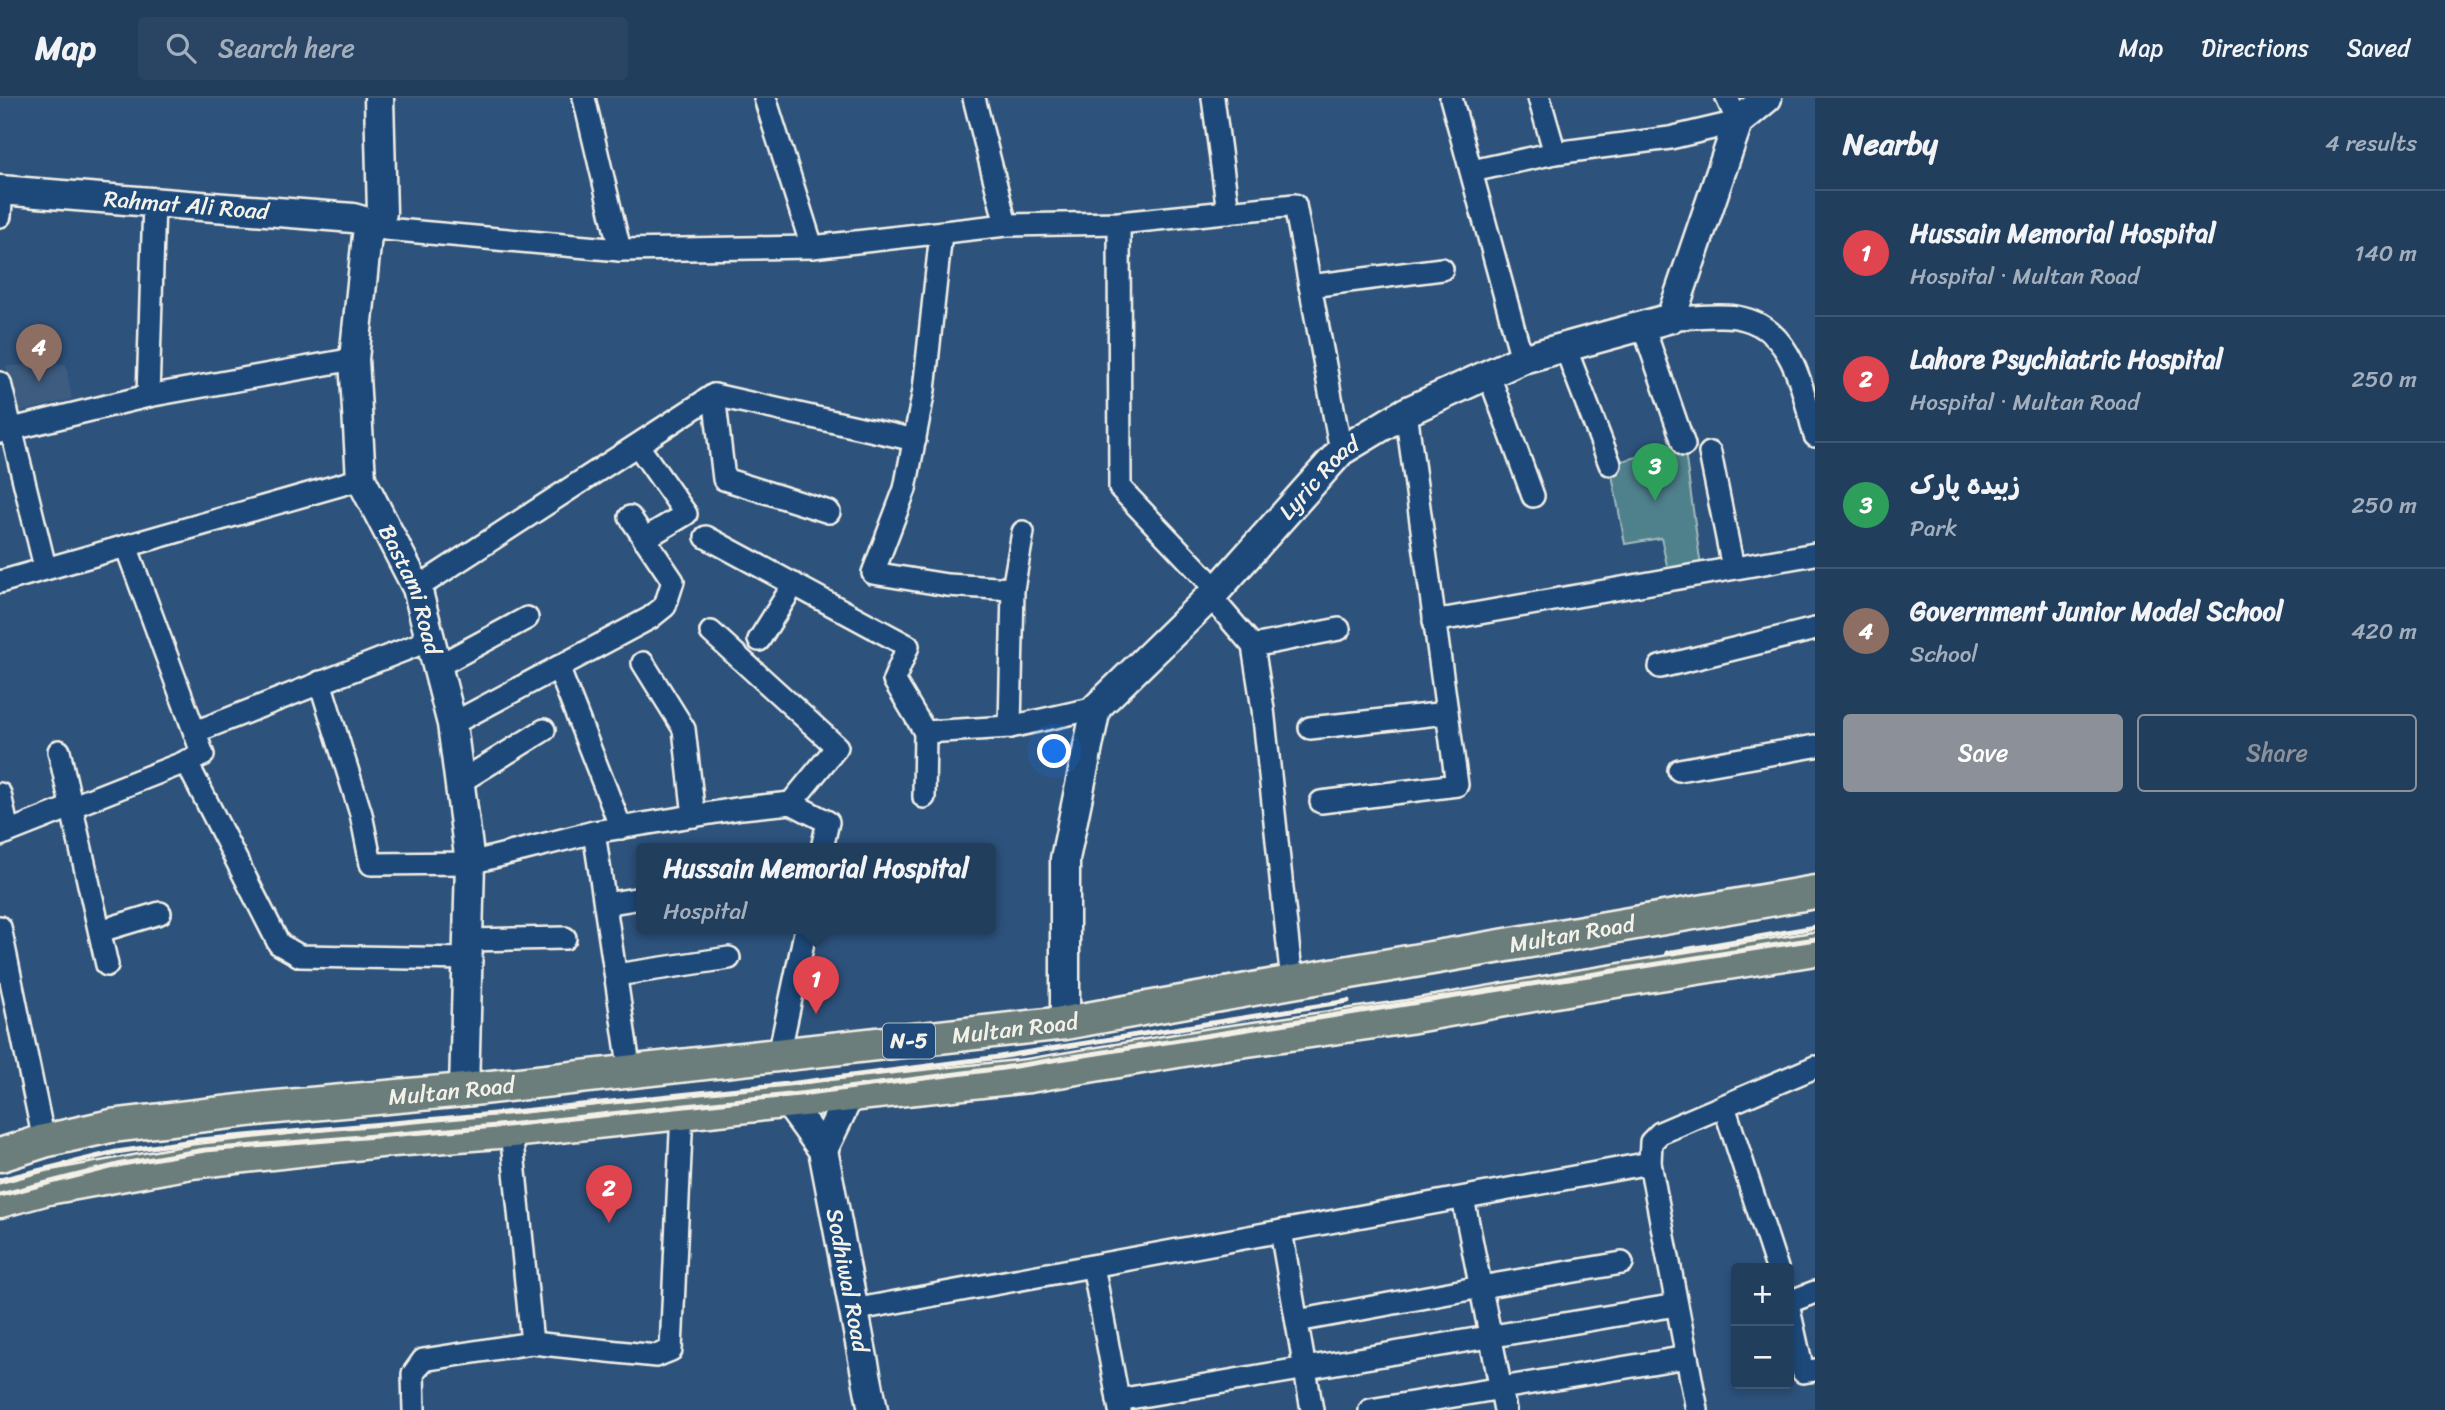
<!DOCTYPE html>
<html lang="en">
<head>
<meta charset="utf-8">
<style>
	:root { --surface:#223e5d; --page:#2a4563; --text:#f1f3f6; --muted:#a2aebc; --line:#3f5772; --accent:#8c9099 }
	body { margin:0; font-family:Sriracha,"Playpen Sans Arabic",sans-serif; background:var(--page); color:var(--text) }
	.controls { position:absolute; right:21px; bottom:21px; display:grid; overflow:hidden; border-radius:7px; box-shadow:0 4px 10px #0003 }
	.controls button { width:63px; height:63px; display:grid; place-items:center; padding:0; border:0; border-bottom:2px solid var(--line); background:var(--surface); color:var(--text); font:35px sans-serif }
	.you { position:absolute; left:1055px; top:654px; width:24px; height:24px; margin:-18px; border:5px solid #fff; border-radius:50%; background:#1a73e8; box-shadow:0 0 0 10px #1a73e833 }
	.badge { display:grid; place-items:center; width:46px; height:46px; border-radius:50%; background:var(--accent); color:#fff; font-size:23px; font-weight:700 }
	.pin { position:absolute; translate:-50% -58px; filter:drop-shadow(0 2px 4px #0008) }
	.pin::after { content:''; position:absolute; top:37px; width:24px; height:21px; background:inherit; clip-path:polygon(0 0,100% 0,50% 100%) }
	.popup { position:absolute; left:636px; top:745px; width:360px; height:91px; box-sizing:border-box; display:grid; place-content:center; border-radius:7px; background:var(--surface); filter:drop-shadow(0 2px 5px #0005); font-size:23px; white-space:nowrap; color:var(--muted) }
	.popup b { font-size:26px; color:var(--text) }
	.popup::after { content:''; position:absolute; left:50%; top:100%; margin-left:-14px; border:14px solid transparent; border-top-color:var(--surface) }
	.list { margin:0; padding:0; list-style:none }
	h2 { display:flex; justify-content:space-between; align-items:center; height:91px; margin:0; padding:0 28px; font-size:30px }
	h2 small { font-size:23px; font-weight:400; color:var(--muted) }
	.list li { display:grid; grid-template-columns:46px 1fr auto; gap:21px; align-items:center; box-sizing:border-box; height:126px; padding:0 28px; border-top:2px solid var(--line) }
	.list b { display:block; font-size:26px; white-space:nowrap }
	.list p { margin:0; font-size:23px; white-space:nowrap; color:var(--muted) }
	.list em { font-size:23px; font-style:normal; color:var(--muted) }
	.actions { display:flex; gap:14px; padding:21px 28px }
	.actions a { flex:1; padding:16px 0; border:2px solid var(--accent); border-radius:7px; text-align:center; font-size:24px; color:var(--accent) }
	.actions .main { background:var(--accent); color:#fff }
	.icon { flex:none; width:38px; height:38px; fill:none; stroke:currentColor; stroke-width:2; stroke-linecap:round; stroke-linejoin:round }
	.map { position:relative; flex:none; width:1815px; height:1312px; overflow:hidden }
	header { display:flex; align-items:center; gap:42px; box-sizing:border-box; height:98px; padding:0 35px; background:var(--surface); border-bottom:2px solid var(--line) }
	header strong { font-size:33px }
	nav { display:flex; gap:38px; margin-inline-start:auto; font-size:24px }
	.search { width:490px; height:63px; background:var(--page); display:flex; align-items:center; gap:18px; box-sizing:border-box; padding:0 24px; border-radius:7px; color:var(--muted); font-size:26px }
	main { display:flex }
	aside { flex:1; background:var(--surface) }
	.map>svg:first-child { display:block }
	.built { fill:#3e5b7f }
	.green { fill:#4f818d; stroke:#a2b9ba; stroke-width:2 }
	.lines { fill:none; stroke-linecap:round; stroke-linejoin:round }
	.street-casing { stroke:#f4f1e8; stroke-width:26 }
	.secondary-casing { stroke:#f4f1e8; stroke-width:33 }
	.primary-casing { stroke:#f4f1e8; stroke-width:37 }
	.street { stroke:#1f4a7a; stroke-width:21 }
	.secondary { stroke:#1f4a7a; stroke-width:28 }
	.primary { stroke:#6c7e7c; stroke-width:32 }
	.rail { stroke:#f4f1e8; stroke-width:5 }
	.labels { text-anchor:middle; stroke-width:5; stroke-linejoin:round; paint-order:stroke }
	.shield { fill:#1f4a7a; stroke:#b4bfc7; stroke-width:2 }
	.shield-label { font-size:21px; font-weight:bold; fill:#f4f1e8 }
	.street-label { font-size:23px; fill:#f4f1e8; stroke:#1f4a7a }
</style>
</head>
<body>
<header>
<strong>Map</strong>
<div class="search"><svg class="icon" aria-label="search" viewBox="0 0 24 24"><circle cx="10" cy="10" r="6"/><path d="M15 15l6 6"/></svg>Search here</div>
<nav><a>Map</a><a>Directions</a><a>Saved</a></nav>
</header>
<main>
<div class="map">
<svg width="1815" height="1312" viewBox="0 0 1815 1312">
	<rect width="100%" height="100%" fill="#2d527c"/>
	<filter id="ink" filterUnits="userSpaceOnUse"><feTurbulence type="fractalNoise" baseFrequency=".0143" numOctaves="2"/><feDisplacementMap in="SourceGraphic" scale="14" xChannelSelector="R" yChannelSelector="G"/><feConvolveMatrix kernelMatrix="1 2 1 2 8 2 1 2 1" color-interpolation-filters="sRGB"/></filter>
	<g filter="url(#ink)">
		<path class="built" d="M 66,266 L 72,301 L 16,315 L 6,268 Z"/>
		<path class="green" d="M 1684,347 L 1702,476 L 1670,481 L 1661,440 L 1625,446 L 1610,366 Z"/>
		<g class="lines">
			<defs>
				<g id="street">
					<path d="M 584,0 L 620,152"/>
					<path d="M 765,0 L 812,149"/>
					<path d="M 974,0 L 1006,127"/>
					<path d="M 1213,0 L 1228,114"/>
					<path d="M 1451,0 L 1522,261"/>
					<path d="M 1539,0 L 1555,55"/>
					<path d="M 1472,73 L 1555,55 L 1670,40 L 1738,24 L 1727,0"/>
					<path d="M 0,118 L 2,93"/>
					<path d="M 1119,125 L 1120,390 L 1217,492"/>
					<path d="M 374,126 L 385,131 L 620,152 L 812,149 L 1006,127 L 1119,125 L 1295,107 L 1341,353"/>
					<path d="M 941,135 L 924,292 L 905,391 L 873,475 L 947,487 L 1013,491"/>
					<path d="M 1310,188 L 1442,171"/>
					<path d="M 1671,220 C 1692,220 1716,216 1736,219 C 1794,228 1802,292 1815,338"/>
					<path d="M 1643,228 L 1684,347"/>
					<path d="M 1565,249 L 1610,366"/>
					<path d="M 1489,277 L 1533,398"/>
					<path d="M 0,285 L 45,469"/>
					<path d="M 714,297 L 724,381 L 829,414"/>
					<path d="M 148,298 L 154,104"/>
					<path d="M 0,334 L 148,298 L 354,261"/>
					<path d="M 638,348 L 686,416 L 644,441"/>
					<path d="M 1710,355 L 1733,470"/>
					<path d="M 706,439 L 908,548 L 894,582 L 925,634 L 924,699"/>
					<path d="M 0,484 L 361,381"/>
					<path d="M 417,490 L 714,297 L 915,342"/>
					<path d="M 1210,498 L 1253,548 L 1263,611 L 1292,884"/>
					<path d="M 1434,523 L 1815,456"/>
					<path d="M 711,534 L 837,649 L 791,705"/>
					<path d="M 759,542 L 794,486"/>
					<path d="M 1253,548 L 1339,531"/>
					<path d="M 643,565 L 684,631 L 694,718"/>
					<path d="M 436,569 L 527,520"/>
					<path d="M 558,569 L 621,730"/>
					<path d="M 1660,569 L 1815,531"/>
					<path d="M 320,584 L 361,716 L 371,766 L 470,765 L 594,734 L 742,710 L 791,705 L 828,724 L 822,750"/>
					<path d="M 452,626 L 650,520 L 665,508 L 673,483 L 630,419"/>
					<path d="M 1010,629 L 1013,491 L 1023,434"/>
					<path d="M 1310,630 L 1447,615"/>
					<path d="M 195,634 L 430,542"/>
					<path d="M 925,634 L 1010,629 L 1096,610"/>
					<path d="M 59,653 L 107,867"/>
					<path d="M 186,663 L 279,846 L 300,858 L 468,861"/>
					<path d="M 1679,672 L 1815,648"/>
					<path d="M 460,684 L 544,632"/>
					<path d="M 0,696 L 8,734"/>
					<path d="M 1321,704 L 1457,687 L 1406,314"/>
					<path d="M 594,734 L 630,974"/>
					<path d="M 0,737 L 203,657 L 126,448"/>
					<path d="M 605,806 L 641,800"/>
					<path d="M 0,829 L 44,1043"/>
					<path d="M 100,833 L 160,815"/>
					<path d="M 468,842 L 565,840"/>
					<path d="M 616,877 L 729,860"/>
					<path d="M 779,957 L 806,830"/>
					<path d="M 1724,1008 L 1777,1170"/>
					<path d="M 1463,1100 L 1505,1312"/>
					<path d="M 1281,1133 L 1312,1312"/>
					<path d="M 1093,1168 L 1120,1312"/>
					<path d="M 1789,1204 L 1815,1194"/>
					<path d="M 1789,1211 L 1803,1274 L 1815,1272"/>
					<path d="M 853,1212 L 1650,1065"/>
					<path d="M 1297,1223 L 1481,1189 L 1622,1165"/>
					<path d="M 532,1245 L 656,1258 L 671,1252 L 682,1014"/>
					<path d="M 1118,1302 L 1676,1207"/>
					<path d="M 414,1312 L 413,1276 L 423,1262 L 532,1245 L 511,1033"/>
					<path d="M 1370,1312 L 1687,1259"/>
					<path d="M 1697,1312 L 1650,1065 L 1651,1044 L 1660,1035 L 1815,969"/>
				</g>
				<g id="secondary">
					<path id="s1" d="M 379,0 L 382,115 L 367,138 L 354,261 L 361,381 L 417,490 L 452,626 L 470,765 L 464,992"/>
					<path id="s2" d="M 0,92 L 353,120 L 374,126"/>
					<path id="s3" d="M 1065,925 L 1065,761 L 1096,610 L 1217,492 L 1341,353 L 1406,314 L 1522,261 L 1671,220 L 1738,24 L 1767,0"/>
					<path id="s4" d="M 785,1004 L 794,1012 L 823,1052 L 873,1312"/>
					<path d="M 823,1052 L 845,1006 L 853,997"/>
				</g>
				<g id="primary">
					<path id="s5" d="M 0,1057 L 44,1043 L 111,1028 L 266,1010 L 464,992 L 1065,925 L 1292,884 L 1815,794"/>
					<path d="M 0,1103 L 48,1090 L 191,1064 L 380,1043 L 511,1033 L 1029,978 L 1219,946 L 1409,919 L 1578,889 L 1815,851"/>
				</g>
			</defs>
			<use href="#street" class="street-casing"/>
			<use href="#secondary" class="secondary-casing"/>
			<use href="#primary" class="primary-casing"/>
			<use href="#street" class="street"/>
			<use href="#secondary" class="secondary"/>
			<use href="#primary" class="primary"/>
			<g class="rail">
				<path d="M 1667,855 L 1815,829"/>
				<path d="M 0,1082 L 116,1054 L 200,1042 L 494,1016 L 788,986 L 999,959 L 1348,903"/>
				<path d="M 0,1097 L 122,1066 L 205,1052 L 497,1028 L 808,995 L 1003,970 L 1815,841"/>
			</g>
		</g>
	</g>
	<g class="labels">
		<rect class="shield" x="883" y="925.5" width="52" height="35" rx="5"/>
		<g class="shield-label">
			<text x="909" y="950">N-5</text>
		</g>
		<g class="street-label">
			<text dy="8" stroke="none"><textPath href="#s2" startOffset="187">Rahmat Ali Road</textPath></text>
			<text dy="8" stroke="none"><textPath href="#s3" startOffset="639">Lyric Road</textPath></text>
			<text dy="8" stroke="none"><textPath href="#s1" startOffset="508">Bastami Road</textPath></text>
			<text dy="8" stroke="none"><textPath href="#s5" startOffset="1589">Multan Road</textPath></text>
			<text dy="8" stroke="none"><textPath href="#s5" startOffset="1024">Multan Road</textPath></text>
			<text dy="8" stroke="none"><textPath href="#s5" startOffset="457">Multan Road</textPath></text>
			<text dy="8" stroke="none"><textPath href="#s4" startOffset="194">Sodhiwal Road</textPath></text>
		</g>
	</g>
</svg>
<div class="controls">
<button>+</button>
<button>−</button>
</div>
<div class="you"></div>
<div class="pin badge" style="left:816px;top:916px;background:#e0444e">1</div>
<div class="popup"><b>Hussain Memorial Hospital</b>Hospital</div>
<div class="pin badge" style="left:609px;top:1125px;background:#e0444e">2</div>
<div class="pin badge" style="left:1655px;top:403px;background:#2e9e5b">3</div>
<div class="pin badge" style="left:39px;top:284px;background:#8d6e63">4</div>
</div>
<aside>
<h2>Nearby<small>4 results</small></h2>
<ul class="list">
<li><span class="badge" style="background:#e0444e">1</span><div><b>Hussain Memorial Hospital</b><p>Hospital · Multan Road</p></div><em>140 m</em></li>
<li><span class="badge" style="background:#e0444e">2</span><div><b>Lahore Psychiatric Hospital</b><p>Hospital · Multan Road</p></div><em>250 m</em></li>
<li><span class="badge" style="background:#2e9e5b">3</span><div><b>زبیدہ پارک</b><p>Park</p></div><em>250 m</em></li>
<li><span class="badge" style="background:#8d6e63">4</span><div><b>Government Junior Model School</b><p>School</p></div><em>420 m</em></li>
</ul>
<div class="actions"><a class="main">Save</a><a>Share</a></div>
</aside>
</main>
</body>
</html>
